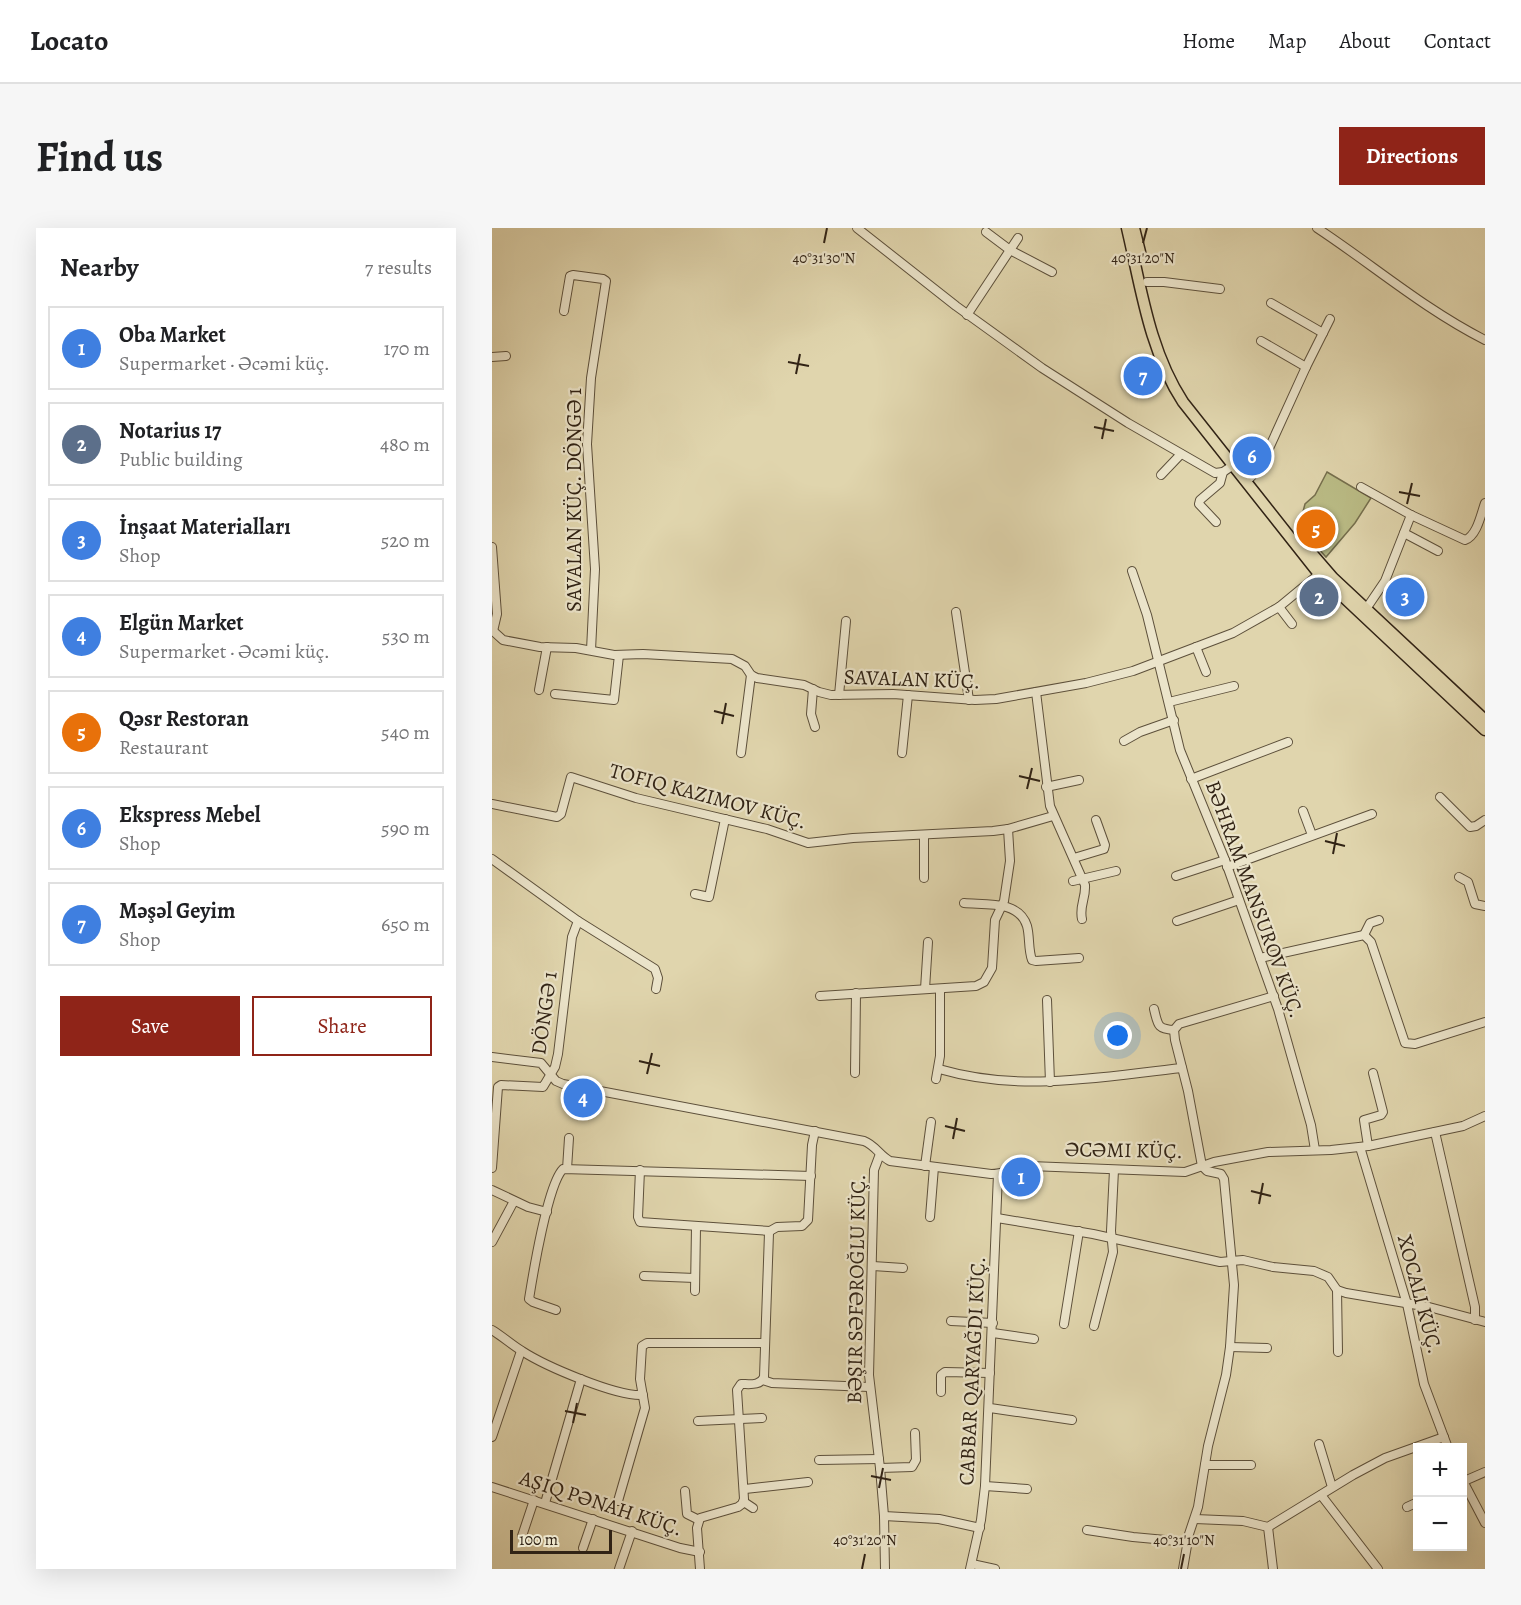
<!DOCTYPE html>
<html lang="en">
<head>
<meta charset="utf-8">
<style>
	:root { --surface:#fff; --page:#f6f6f6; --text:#202124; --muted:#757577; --line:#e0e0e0; --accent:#8f2418 }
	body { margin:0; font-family:Alegreya,serif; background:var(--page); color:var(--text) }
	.controls { position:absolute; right:18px; bottom:18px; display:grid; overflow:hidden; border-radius:0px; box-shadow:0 6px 24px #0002 }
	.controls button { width:54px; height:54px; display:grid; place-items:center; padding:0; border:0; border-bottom:2px solid var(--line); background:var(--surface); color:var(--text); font:30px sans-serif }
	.scale { position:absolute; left:18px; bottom:15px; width:102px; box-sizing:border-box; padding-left:6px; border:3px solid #312315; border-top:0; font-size:16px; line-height:21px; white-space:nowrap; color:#312315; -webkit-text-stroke:4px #ebe4ca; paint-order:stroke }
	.you { position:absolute; left:626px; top:808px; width:21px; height:21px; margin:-15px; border:4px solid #fff; border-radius:50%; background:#1a73e8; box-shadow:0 0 0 9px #1a73e833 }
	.badge { display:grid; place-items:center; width:39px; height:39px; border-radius:50%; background:var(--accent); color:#fff; font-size:20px; font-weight:700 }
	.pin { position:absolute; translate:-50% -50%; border:3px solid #fff; box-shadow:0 2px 6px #0006 }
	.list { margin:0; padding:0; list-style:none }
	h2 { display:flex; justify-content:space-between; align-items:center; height:78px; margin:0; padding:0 24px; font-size:26px }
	h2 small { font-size:20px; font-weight:400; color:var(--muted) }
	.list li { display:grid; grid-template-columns:39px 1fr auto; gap:18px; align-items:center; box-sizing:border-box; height:84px; margin:0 12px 12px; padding:0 12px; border:2px solid var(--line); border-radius:0px }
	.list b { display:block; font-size:22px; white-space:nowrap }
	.list p { margin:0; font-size:20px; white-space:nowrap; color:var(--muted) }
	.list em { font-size:20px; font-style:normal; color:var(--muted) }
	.actions { display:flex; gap:12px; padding:18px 24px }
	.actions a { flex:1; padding:14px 0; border:2px solid var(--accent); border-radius:0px; text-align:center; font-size:21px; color:var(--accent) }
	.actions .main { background:var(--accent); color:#fff }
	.map { position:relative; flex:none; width:993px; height:1341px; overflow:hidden; border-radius:0px }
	header { display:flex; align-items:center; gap:36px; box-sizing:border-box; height:84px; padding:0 30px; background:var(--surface); border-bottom:2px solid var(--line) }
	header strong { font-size:28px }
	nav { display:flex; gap:33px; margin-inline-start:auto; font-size:21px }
	.intro { display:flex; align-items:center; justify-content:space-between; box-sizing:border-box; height:144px; padding:0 36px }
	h1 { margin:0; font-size:42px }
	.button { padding:15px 27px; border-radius:0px; background:var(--accent); color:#fff; font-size:21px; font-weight:700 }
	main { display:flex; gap:36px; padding:0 36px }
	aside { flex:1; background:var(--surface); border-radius:0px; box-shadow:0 6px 24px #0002 }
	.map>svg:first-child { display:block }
	.green { fill:#babb85; stroke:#766f4d; stroke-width:1.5 }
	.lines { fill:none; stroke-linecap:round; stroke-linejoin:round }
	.minor-casing { stroke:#5d503b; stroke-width:10 }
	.major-casing { stroke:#312315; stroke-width:13 }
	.minor { stroke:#ebe4ca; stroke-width:8 }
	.major { stroke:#e0d5ad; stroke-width:10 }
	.ticks { fill:none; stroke:#312315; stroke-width:2 }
	.labels { text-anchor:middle; stroke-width:4.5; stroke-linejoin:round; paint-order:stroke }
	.street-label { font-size:21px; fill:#312315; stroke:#ebe4ca }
	.ticks-label { font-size:15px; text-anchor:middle; fill:#312315; stroke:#ebe4ca; stroke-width:4.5; stroke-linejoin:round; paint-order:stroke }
</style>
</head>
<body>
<header>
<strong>Locato</strong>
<nav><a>Home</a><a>Map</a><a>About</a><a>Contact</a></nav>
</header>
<div class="intro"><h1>Find us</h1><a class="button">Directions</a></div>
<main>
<aside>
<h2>Nearby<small>7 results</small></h2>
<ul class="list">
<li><span class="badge" style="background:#3f7fe0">1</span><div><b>Oba Market</b><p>Supermarket · Əcəmi küç.</p></div><em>170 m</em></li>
<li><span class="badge" style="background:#5c6f8a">2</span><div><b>Notarius 17</b><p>Public building</p></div><em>480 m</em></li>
<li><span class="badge" style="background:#3f7fe0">3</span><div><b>İnşaat Materialları</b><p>Shop</p></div><em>520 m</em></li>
<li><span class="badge" style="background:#3f7fe0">4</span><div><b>Elgün Market</b><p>Supermarket · Əcəmi küç.</p></div><em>530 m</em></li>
<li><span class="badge" style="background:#e8710a">5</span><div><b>Qəsr Restoran</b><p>Restaurant</p></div><em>540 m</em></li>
<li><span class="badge" style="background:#3f7fe0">6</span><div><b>Ekspress Mebel</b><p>Shop</p></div><em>590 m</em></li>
<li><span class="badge" style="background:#3f7fe0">7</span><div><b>Məşəl Geyim</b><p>Shop</p></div><em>650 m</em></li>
</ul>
<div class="actions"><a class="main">Save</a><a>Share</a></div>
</aside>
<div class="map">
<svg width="993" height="1341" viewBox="0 0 993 1341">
	<rect width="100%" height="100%" fill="#e0d5ad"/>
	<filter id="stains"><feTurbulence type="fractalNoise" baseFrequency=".00333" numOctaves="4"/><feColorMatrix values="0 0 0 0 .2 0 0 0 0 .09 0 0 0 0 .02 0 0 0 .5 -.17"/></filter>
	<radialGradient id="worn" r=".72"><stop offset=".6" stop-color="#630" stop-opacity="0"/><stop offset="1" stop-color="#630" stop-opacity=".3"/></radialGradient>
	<path class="green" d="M 835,244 L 879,270 L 863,295 L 834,329 L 807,299 L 813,276 L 823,267 Z"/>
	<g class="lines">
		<defs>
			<g id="minor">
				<path d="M 365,0 L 464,78 L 550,140 L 636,195 L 723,245 L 731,244 L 746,234"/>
				<path d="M 825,0 C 881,37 932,81 993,112"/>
				<path d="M 494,4 L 518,22 L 560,44"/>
				<path d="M 655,54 L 672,54 L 728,61"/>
				<path d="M 779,75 L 831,105"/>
				<path d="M 72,83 L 78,48 L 81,47 L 111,51 L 114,53 L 99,150 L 95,216 L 103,341 L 99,422"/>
				<path d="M 475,87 L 526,10"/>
				<path d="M 769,113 L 814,139"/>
				<path d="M 0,129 L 14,128"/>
				<path d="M 669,247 L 689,226"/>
				<path d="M 759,249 L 769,238 L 814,139 L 838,91"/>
				<path d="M 869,259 L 919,287 L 973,312 C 985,308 989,286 993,275"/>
				<path d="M 724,294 L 707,276 L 708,272 L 728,255 L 731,244"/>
				<path d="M 912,305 L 946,323"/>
				<path d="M 0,319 L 5,386 L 1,403"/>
				<path d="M 640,343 L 655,387 L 688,522 L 733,632 L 786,781 L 819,897 L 823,922"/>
				<path d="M 787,379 L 800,396"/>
				<path d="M 874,381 L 893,353 L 919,287"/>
				<path d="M 464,384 L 477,472"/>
				<path d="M 0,402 L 11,412 L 48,419 L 84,420 L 122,427 L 151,426 L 240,431 L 253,438 L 259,447 L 265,450 L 312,457 L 327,464 L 339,467 L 401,466 L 483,472 L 504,471 L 594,455 L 641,443 L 741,405 L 787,379 L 827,346"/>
				<path d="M 704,419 L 714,444"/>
				<path d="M 321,461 L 319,486 L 323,499"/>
				<path d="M 47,462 L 55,419"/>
				<path d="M 544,464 L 558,578 L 593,657 C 594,670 587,678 590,691"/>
				<path d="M 63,466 L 122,472 L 127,427"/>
				<path d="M 347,467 L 354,393"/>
				<path d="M 677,474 L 742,458"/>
				<path d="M 632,513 L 648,504 L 682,492"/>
				<path d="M 249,525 L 259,447"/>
				<path d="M 410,525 L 416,467"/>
				<path d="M 699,551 L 796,514"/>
				<path d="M 554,559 L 587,552"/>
				<path d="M 948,569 L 978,599 L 984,598 L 993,592"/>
				<path d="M 0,576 L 65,589 L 69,586 L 79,549 L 144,570 L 275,601 L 316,615 L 361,610 L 501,603 L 516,601 L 561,588"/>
				<path d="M 811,583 L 820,607"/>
				<path d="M 582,630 L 612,621 L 613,617 L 604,592"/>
				<path d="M 0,631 L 86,693 L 80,709 L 66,826 L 63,839 L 51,859 L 9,857 L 6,859 L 0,940"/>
				<path d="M 735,639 L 880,586"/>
				<path d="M 684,648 L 733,632"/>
				<path d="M 967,649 L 976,654 L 983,676 L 993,678"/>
				<path d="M 432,650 L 432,607"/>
				<path d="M 581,653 L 624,643"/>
				<path d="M 203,666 L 217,669 L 233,591"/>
				<path d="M 472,675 C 493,677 527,672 535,698 C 538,709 536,721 540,732 L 544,733 L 587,730"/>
				<path d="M 86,693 L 163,741 L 166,750 L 164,761"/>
				<path d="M 685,693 L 747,672"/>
				<path d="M 872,707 L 878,695 L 887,692"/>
				<path d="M 768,730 L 872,707 L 879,714 L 913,815 L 923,816 L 993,794"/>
				<path d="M 433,761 L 436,714"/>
				<path d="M 328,768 L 484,758 L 492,754 L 500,740 L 503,692 L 512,673 L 518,633 L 516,601"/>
				<path d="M 555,772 L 558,854"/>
				<path d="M 662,781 C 666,797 665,801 682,802"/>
				<path d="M 0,829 L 49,835 L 64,853 L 71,856 L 372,913 C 383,917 388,928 398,933 L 499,946 C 512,946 523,939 538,938 L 693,944 L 722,934 L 776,924 L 839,922 L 876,918 L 971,898 L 993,888"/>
				<path d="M 447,841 C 530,865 606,849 690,840"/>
				<path d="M 363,845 L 364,765"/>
				<path d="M 444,851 L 448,828 L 448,761"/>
				<path d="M 943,904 L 983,1079 L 983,1092"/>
				<path d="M 876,918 L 872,892 L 889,887 L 891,884 L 881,845"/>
				<path d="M 868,919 L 915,1076 L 932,1156 L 956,1220"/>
				<path d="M 388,926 L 382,942 L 377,1147 L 388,1240 L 392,1288 L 393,1341"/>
				<path d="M 433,938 L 439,894"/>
				<path d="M 75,941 L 77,910"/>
				<path d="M 148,942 L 146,989 L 148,994 L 278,1003"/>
				<path d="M 0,962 L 36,979 L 55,984"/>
				<path d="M 438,989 L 442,939"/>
				<path d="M 505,990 L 601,1006 L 728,1034 L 751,1032 L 781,1039 L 822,1043 L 836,1049 L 845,1062 L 854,1065 L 937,1079 L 993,1094"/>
				<path d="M 0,1014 L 22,973"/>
				<path d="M 381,1038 L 411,1040"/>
				<path d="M 152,1048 L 203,1050"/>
				<path d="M 845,1062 L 846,1124"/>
				<path d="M 203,1063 L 204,999"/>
				<path d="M 64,1082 L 41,1074 L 37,1071 C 41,1046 56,956 71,941 L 319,948"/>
				<path d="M 459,1093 L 501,1095"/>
				<path d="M 572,1096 L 587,1003"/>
				<path d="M 602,1098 L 621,1024 L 619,1003 L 622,942"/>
				<path d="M 0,1102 C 10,1108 20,1117 30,1123 C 53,1138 125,1169 151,1167"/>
				<path d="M 501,1105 L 542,1111"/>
				<path d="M 738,1119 L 775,1120"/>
				<path d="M 271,1152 L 280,1155 L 377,1159"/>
				<path d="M 449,1164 L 449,1147 L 453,1144 L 498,1145"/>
				<path d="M 498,1180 L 580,1192"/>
				<path d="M 206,1193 L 270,1190"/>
				<path d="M 0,1209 L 29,1123"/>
				<path d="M 827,1216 L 840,1259"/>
				<path d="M 327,1232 L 387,1231"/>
				<path d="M 713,1237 L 759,1237"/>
				<path d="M 388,1240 L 420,1239 L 424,1232 L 423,1205"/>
				<path d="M 970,1251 L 993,1295"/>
				<path d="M 970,1254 L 993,1244"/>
				<path d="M 493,1258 L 535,1261"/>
				<path d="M 0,1259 L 188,1320 L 208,1324"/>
				<path d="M 253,1261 L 316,1254"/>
				<path d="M 193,1263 L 195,1286 L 207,1292"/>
				<path d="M 829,1267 L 886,1341"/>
				<path d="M 126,1273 L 153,1180 L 148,1151 L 150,1118 L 155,1115 L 273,1115"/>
				<path d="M 252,1274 L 261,1280"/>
				<path d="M 53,1275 L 89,1151"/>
				<path d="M 915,1279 L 926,1274"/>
				<path d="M 392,1288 L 447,1291 L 488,1300"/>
				<path d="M 703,1291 L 751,1293 L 776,1299 L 861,1247 L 893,1230 L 952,1209"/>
				<path d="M 776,1299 L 781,1341"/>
				<path d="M 595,1302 L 641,1309 L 695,1314"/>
				<path d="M 30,1308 L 42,1272"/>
				<path d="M 91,1320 L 101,1291"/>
				<path d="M 480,1336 L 503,1341"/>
				<path d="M 127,1341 L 140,1303"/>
				<path d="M 208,1341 L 205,1300 L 208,1290 L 246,1279 L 250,1276 L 252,1271 L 245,1162 L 249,1156 C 258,1156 268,1158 272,1149 L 277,1005 L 278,1003 L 285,999 L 310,998 L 316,992 L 320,917 L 323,903"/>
				<path d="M 478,1341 L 489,1292 L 493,1258 L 506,946"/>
				<path d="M 691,1341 L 697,1306 L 706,1279 L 716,1218 L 734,1147 L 738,1119 L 742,1057 L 732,951 L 729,946 L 715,943 L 710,938 L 696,863 L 683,812 L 682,802 L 687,796 L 782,768"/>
			</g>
			<g id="major">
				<path d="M 635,0 C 649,59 657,122 691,174 L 827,346 L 993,502"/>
				<path d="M 642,0 L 648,24"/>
				<path d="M 809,313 L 841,350 L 993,492"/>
			</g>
		</defs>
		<use href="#minor" class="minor-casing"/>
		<use href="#major" class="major-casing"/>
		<use href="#minor" class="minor"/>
		<use href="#major" class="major"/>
	</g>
	<path class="ticks" d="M 332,15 L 335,0M 651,15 L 655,0M 296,134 L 317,138M 304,146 L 308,126M 602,199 L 622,203M 610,211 L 614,191M 907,264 L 928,268M 915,276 L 920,255M 222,483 L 242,488M 230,496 L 234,475M 527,548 L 548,553M 535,561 L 540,540M 833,613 L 853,618M 841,626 L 845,605M 147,833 L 168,838M 155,846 L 160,825M 453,898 L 473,903M 461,911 L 465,890M 759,963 L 779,968M 767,976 L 771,955M 73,1183 L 94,1187M 81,1195 L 85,1175M 379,1248 L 399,1252M 387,1260 L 391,1240M 370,1341 L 373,1326M 689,1341 L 692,1326"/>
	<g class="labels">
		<g class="street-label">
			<text transform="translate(82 272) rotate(-90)" y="7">SAVALAN KÜÇ. DÖNGƏ 1</text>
			<text transform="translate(420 451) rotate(2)" y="7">SAVALAN KÜÇ.</text>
			<text transform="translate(216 568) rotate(15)" y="7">TOFIQ KAZIMOV KÜÇ.</text>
			<text transform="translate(763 671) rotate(70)" y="7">BƏHRAM MANSUROV KÜÇ.</text>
			<text transform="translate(52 785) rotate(-82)" y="7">DÖNGƏ 1</text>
			<text transform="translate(632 922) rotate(1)" y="7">ƏCƏMI KÜÇ.</text>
			<text transform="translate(364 1061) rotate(-89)" y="7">BƏŞIR SƏFƏROĞLU KÜÇ.</text>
			<text transform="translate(928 1066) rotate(75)" y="7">XOCALI KÜÇ.</text>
			<text transform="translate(480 1143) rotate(-87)" y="7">CABBAR QARYAĞDI KÜÇ.</text>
			<text transform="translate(109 1275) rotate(18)" y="7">AŞIQ PƏNAH KÜÇ.</text>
		</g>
	</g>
	<g class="ticks-label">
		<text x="332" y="35">40°31'30"N</text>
		<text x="651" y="35">40°31'20"N</text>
		<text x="373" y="1317">40°31'20"N</text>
		<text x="692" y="1317">40°31'10"N</text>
	</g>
	<rect width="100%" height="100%" filter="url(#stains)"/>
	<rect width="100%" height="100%" fill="url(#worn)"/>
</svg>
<div class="controls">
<button>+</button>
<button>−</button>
</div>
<div class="scale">100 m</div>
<div class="you"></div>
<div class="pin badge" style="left:529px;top:949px;background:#3f7fe0">1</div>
<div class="pin badge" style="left:827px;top:369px;background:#5c6f8a">2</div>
<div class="pin badge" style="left:913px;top:369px;background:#3f7fe0">3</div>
<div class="pin badge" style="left:91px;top:870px;background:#3f7fe0">4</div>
<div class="pin badge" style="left:824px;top:301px;background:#e8710a">5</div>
<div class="pin badge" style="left:760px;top:228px;background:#3f7fe0">6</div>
<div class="pin badge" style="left:651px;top:148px;background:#3f7fe0">7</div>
</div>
</main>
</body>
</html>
